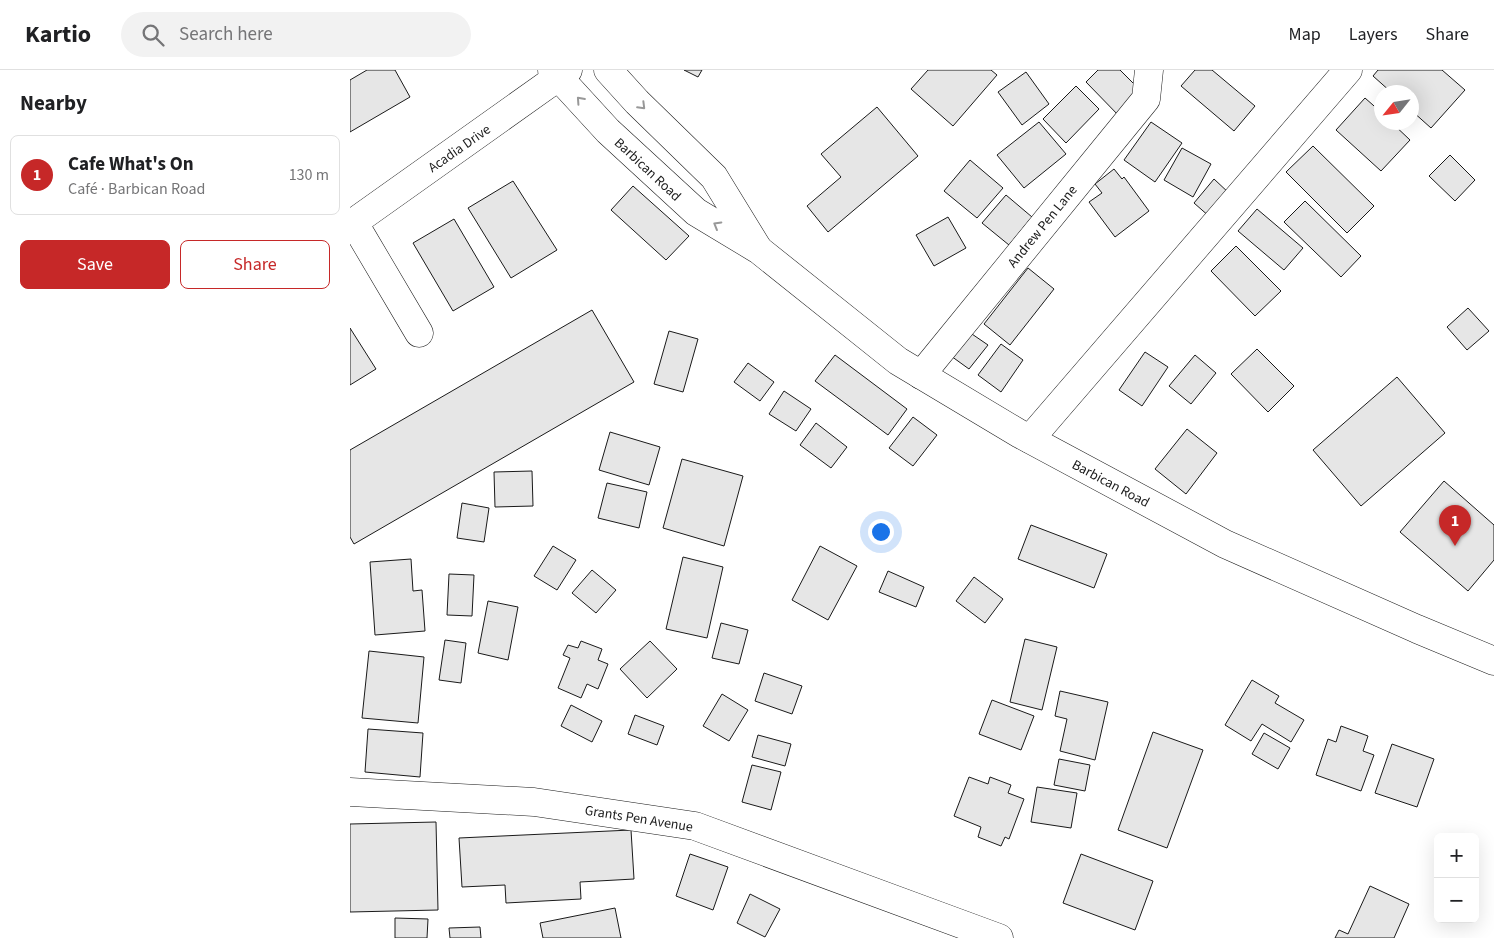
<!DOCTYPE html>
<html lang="en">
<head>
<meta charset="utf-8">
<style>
	:root { --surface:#fff; --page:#f2f2f2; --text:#202124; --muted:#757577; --line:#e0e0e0; --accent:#c62828 }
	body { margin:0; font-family:"Source Sans 3",sans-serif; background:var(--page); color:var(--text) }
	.controls { position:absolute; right:15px; bottom:15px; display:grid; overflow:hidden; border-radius:8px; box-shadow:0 5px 20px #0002 }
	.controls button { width:45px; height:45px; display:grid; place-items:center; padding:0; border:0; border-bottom:1px solid var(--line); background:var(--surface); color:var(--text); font:25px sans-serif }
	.compass { position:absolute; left:1024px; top:15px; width:45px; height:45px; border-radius:50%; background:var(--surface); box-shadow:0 5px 20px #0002; rotate:240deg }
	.you { position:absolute; left:530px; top:461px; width:18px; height:18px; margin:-12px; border:4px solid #fff; border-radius:50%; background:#1a73e8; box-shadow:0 0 0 8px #1a73e833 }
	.badge { display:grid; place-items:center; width:32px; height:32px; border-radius:50%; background:var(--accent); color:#fff; font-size:16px; font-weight:700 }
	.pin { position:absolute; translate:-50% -41px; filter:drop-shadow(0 1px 2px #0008) }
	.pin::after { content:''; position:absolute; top:26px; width:18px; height:15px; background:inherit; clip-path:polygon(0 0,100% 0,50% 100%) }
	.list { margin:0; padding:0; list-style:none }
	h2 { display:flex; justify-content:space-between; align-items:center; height:65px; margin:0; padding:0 20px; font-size:21px }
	h2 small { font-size:16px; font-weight:400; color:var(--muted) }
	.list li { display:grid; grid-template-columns:32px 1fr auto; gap:15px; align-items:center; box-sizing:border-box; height:80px; margin:0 10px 10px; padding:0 10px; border:1px solid var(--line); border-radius:8px }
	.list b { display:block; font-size:19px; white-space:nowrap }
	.list p { margin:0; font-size:16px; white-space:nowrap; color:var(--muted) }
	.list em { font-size:16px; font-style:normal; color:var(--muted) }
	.actions { display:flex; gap:10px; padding:15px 20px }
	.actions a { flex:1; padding:11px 0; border:1px solid var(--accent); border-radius:8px; text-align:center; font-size:18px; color:var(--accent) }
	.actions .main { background:var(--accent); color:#fff }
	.icon { flex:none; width:28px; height:28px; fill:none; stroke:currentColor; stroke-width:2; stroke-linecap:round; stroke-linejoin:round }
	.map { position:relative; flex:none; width:1144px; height:868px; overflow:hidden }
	header { display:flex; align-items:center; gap:30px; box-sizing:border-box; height:70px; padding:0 25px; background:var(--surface); border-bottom:1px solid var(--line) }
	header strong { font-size:24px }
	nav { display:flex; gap:28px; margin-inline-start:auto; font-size:18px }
	.search { width:350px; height:45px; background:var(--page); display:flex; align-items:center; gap:12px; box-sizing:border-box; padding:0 18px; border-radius:28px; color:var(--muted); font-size:19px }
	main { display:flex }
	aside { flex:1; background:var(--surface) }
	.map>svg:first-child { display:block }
	.building { fill:#e6e6e6; stroke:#1a1a1a }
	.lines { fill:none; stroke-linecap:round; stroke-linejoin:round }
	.street-casing { stroke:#1a1a1a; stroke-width:29 }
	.secondary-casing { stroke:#1a1a1a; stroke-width:29 }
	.street { stroke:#fff; stroke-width:28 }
	.secondary { stroke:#fff; stroke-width:28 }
	.oneway { stroke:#989898 }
	.labels { text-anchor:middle; stroke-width:4; stroke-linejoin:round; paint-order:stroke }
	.street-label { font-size:14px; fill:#1a1a1a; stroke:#fff }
</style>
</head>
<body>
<header>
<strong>Kartio</strong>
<div class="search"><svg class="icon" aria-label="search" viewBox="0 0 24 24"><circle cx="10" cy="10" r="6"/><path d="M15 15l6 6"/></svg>Search here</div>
<nav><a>Map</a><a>Layers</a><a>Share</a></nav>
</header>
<main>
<aside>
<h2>Nearby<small></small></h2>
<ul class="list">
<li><span class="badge">1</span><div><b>Cafe What's On</b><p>Café · Barbican Road</p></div><em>130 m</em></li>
</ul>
<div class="actions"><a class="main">Save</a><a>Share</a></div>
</aside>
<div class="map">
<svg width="1144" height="868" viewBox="0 0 1144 868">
	<rect width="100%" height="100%" fill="#fff"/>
	<g class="building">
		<path d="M 17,0 L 45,0 L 60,27 L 0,62 L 0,10 Z"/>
		<path d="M 334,0 L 352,0 L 348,7 Z"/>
		<path d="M 578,0 L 641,0 L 647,5 L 603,56 L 561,19 Z"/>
		<path d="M 748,0 L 770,0 L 796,26 L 772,49 L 736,12 Z"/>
		<path d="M 845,0 L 862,0 L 905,36 L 884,61 L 831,16 Z"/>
		<path d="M 1028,0 L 1092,0 L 1115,20 L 1081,58 L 1062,41 L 1062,22 L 1041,22 L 1023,6 Z"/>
		<path d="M 676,2 L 699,34 L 672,55 L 648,22 Z"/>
		<path d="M 726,16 L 749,39 L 716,73 L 693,49 Z"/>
		<path d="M 1015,28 L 1032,43 L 1032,52 L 1041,52 L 1060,70 L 1031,101 L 986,60 Z"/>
		<path d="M 527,37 L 568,86 L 478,162 L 457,136 L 491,107 L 471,84 Z"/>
		<path d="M 689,52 L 716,84 L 674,118 L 647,85 Z"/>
		<path d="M 801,52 L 832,73 L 805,112 L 774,90 Z"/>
		<path d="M 963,76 L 1024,136 L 997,163 L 936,102 Z"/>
		<path d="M 832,78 L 861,94 L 843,127 L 814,110 Z"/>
		<path d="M 1100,85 L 1125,110 L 1105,131 L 1079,106 Z"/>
		<path d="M 620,90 L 653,118 L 627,148 L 594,121 Z"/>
		<path d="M 764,99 L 772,109 L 774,107 L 799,141 L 765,167 L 739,132 L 752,123 L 745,114 Z"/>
		<path d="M 864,109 L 880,124 L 860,147 L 844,133 Z"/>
		<path d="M 163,111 L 207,180 L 161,208 L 118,138 Z"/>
		<path d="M 283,116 L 339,166 L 316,190 L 261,140 Z"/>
		<path d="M 656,125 L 682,147 L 659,175 L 632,153 Z"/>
		<path d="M 955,131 L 1011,186 L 991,207 L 934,152 Z"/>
		<path d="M 907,139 L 953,178 L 934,200 L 888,161 Z"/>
		<path d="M 598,147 L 616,178 L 584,196 L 566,165 Z"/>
		<path d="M 104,149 L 144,217 L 103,241 L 63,173 Z"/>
		<path d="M 886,176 L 931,221 L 905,246 L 861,201 Z"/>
		<path d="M 678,198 L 704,219 L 660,275 L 634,254 Z"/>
		<path d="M 1118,238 L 1139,261 L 1117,280 L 1097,257 Z"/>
		<path d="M 242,240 L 284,312 L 4,474 L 0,467 L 0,380 Z"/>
		<path d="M 0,258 L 26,299 L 0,315 Z"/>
		<path d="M 319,261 L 348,269 L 333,322 L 304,314 Z"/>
		<path d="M 619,262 L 638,275 L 619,299 L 601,286 Z"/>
		<path d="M 651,274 L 673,290 L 651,322 L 628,305 Z"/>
		<path d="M 907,279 L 944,316 L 918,342 L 881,304 Z"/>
		<path d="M 795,282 L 818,297 L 792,336 L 769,320 Z"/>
		<path d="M 485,285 L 557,339 L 538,365 L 465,311 Z"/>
		<path d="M 845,285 L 866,303 L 841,334 L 819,316 Z"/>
		<path d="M 398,293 L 424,312 L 410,331 L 384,312 Z"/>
		<path d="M 1047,307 L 1095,363 L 1011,436 L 963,380 Z"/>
		<path d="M 434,321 L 461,339 L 446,361 L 419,344 Z"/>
		<path d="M 563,347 L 587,365 L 563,396 L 539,378 Z"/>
		<path d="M 466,353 L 497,377 L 481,398 L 450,375 Z"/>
		<path d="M 837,359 L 867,383 L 836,424 L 805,399 Z"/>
		<path d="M 260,362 L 310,377 L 299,415 L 249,400 Z"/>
		<path d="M 332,389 L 393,406 L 374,476 L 313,458 Z"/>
		<path d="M 182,401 L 183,436 L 145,437 L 144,402 Z"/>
		<path d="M 1094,411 L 1144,455 L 1144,490 L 1118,521 L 1050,462 Z"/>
		<path d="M 257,413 L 297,422 L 289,458 L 248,448 Z"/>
		<path d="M 112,433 L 139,438 L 134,472 L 107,468 Z"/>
		<path d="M 681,455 L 757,484 L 744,518 L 668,489 Z"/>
		<path d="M 203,476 L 226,490 L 207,520 L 184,506 Z"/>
		<path d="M 470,476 L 507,496 L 478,550 L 442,530 Z"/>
		<path d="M 333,487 L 373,497 L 357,568 L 316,559 Z"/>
		<path d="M 61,489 L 63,521 L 72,520 L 75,561 L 25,565 L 20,492 Z"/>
		<path d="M 242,500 L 266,520 L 246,543 L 222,523 Z"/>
		<path d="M 538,501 L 574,517 L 566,537 L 529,522 Z"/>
		<path d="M 99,504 L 124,505 L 122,546 L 97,545 Z"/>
		<path d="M 624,507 L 653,529 L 635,553 L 606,531 Z"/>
		<path d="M 138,531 L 168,537 L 158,590 L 128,583 Z"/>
		<path d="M 371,553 L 398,560 L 389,594 L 362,588 Z"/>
		<path d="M 675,569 L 707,577 L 692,640 L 660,632 Z"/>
		<path d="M 95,570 L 116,573 L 111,613 L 89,610 Z"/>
		<path d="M 231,571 L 252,579 L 248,590 L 258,594 L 248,619 L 237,614 L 231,628 L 208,618 L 220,588 L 213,585 L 218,575 L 228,578 Z"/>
		<path d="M 300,571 L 327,599 L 297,628 L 270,599 Z"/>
		<path d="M 19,581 L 74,587 L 68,653 L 12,648 Z"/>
		<path d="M 414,603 L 452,616 L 442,644 L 405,631 Z"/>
		<path d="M 902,610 L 929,626 L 925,633 L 954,650 L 941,672 L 912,654 L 901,671 L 875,655 Z"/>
		<path d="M 710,621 L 758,632 L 745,690 L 710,681 L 717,649 L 705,646 Z"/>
		<path d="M 372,624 L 398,640 L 379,671 L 353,656 Z"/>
		<path d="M 642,630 L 684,646 L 671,680 L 629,664 Z"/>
		<path d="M 221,635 L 252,651 L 242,672 L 211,656 Z"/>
		<path d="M 285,645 L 314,656 L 307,675 L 278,664 Z"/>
		<path d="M 991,656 L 1018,666 L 1013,681 L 1024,685 L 1011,721 L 966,705 L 978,669 L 986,672 Z"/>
		<path d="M 18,659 L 73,663 L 70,707 L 15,702 Z"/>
		<path d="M 803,662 L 853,680 L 817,778 L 768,760 Z"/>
		<path d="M 914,663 L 940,678 L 928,699 L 902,684 Z"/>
		<path d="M 408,665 L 441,674 L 435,696 L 402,687 Z"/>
		<path d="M 1042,674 L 1084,689 L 1067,737 L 1025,723 Z"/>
		<path d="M 709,689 L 740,695 L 735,721 L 704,715 Z"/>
		<path d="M 402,695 L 431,702 L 421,740 L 392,732 Z"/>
		<path d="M 619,707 L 638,714 L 640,707 L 661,715 L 658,723 L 674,729 L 659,769 L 655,767 L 651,776 L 628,767 L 631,757 L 604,746 Z"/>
		<path d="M 687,717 L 727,723 L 721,758 L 681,752 Z"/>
		<path d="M 86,752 L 88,840 L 0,842 L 0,754 Z"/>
		<path d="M 281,760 L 284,809 L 230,812 L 231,829 L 156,833 L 155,815 L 112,817 L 109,768 Z"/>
		<path d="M 340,784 L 378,797 L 363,840 L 326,826 Z"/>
		<path d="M 731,784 L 803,811 L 785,860 L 713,833 Z"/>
		<path d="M 1020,816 L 1059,834 L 1044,868 L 985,868 L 989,860 L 998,864 Z"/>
		<path d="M 400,824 L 430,839 L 415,867 L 387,853 Z"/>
		<path d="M 265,838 L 271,868 L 193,868 L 190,853 Z"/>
		<path d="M 45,848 L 78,849 L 77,868 L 45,868 Z"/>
		<path d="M 130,857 L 131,868 L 100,868 L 99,858 Z"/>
	</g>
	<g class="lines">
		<defs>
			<g id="street">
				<path d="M 4,153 L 69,263"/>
				<path d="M 0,155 L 218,0"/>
				<path d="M 571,305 L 796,29 L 799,0"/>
				<path d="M 680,369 L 998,0"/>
				<path d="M 0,722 L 184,732 L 345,756 L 649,868"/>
			</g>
			<g id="secondary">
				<path d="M 202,0 L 258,61 L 346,142 L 409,180 L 548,291 L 670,364 L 875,474 L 1067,559 L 1144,591"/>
				<path d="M 258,0 L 287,32 L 364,107 L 407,177"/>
			</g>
		</defs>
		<use href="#street" class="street-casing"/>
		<use href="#secondary" class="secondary-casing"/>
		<use href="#street" class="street"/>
		<use href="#secondary" class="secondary"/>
	</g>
	<defs><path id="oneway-chevron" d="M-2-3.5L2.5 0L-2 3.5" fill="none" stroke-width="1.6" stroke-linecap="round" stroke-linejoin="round" transform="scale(1.25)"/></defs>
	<g class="oneway">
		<use href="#oneway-chevron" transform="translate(230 30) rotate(-132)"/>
		<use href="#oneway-chevron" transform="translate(292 36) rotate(45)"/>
		<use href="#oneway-chevron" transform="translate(367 155) rotate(-150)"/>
	</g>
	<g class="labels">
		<g class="street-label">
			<text transform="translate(109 78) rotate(-35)" y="5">Acadia Drive</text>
			<text transform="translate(298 99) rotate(43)" y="5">Barbican Road</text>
			<text transform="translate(692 156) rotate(-51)" y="5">Andrew Pen Lane</text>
			<text transform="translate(761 413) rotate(28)" y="5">Barbican Road</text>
			<text transform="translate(289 748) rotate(9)" y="5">Grants Pen Avenue</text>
		</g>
	</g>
</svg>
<div class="controls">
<button>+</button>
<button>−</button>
</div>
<svg class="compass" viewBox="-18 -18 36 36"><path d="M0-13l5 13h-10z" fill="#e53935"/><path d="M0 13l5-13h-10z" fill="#757577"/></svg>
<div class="you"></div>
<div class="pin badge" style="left:1105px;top:476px">1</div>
</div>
</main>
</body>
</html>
